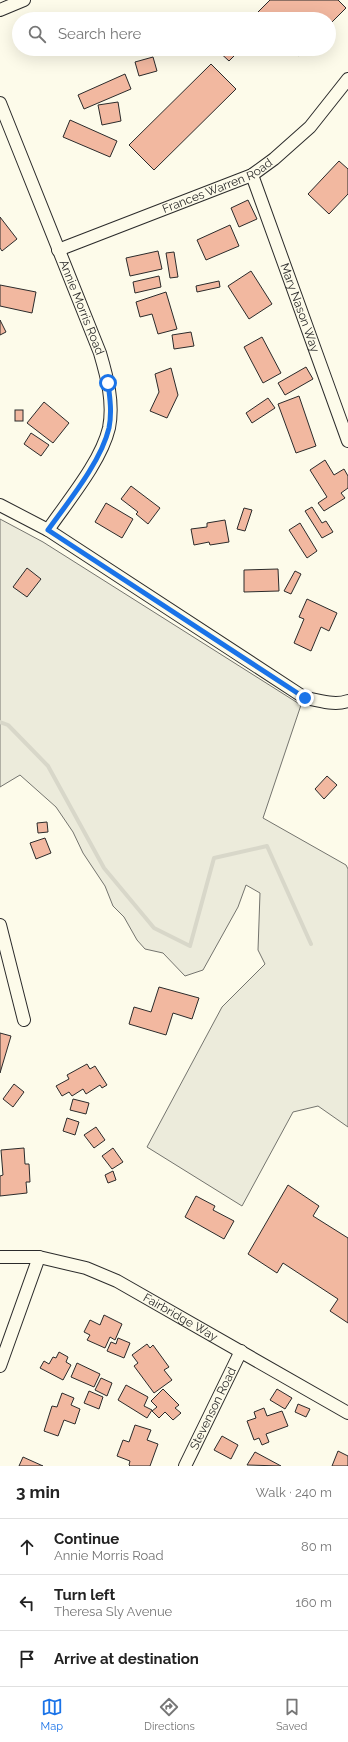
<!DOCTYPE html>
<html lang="en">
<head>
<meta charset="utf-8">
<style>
	:root { --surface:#fff; --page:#f2f2f2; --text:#222; --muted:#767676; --line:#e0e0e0; --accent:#1a73e8 }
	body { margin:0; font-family:Raleway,sans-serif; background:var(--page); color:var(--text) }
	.stop { position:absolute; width:12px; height:12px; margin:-9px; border:3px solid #1a73e8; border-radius:50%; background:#fff }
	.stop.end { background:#1a73e8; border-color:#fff; box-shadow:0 1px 4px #0008 }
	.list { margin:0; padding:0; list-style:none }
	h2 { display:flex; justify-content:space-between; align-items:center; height:52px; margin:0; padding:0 16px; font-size:17px }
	h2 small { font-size:13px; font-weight:400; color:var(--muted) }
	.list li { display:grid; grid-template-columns:26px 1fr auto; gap:12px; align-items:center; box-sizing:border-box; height:56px; padding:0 16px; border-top:1px solid var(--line) }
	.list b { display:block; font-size:15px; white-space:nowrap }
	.list p { margin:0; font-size:13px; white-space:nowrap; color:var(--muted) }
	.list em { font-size:13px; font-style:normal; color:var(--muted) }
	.icon { flex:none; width:22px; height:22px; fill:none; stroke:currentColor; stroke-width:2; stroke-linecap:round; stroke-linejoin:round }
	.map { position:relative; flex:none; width:348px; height:1466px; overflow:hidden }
	.search { position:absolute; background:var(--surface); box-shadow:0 4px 16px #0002; left:12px; right:12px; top:12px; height:44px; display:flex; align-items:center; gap:10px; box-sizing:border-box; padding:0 14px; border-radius:22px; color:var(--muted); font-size:15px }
	.sheet { height:220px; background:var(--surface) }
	nav { display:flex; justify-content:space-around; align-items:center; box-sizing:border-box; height:56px; border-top:1px solid var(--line); background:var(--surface); font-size:11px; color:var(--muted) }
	nav a { display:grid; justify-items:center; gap:2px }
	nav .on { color:var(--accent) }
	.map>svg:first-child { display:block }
	.green { fill:#ecebdb; stroke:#74746e }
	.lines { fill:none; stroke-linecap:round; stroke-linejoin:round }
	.stream { stroke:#d8d7c9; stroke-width:4 }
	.building { fill:#f2b8a0; stroke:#2b2b2b }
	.minor-casing { stroke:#2b2b2b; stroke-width:14 }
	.minor { stroke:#fdfbea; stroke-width:12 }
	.route { stroke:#1a73e8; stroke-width:5 }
	.labels { text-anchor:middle; stroke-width:3; stroke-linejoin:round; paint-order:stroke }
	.street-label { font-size:12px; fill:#2b2b2b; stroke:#fdfbea }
</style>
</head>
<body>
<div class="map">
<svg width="348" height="1466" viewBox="0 0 348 1466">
	<rect width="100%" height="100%" fill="#fdfbea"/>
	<path class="green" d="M 0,519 L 43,542 L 301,705 L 263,818 L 346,865 L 348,869 L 348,1127 L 318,1106 L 293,1112 L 242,1206 L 147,1147 L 222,1007 L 265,964 L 258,950 L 260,893 L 246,885 L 238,907 L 203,970 L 185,976 L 163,953 L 145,949 L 137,940 L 124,917 L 113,906 L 105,886 L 83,853 L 73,832 L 56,807 L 20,775 L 0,787 Z"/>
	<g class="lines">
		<path class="stream" d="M 0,722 L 8,725 L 48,766 L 104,868 L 154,928 L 190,946 L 214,858 L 267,846 L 311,944"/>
	</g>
	<g class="building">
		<path d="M 270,0 L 338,0 L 346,8 L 329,25 L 329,19 L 261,19 L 256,14 Z"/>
		<path d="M 216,49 L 241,49 L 229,61 Z"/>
		<path d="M 291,49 L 306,49 L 299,56 Z"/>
		<path d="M 153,57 L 157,71 L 139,76 L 135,62 Z"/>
		<path d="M 211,64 L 236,89 L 154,170 L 129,145 Z"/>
		<path d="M 125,74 L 131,89 L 84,109 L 78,95 Z"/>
		<path d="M 118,102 L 121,121 L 102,125 L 98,105 Z"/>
		<path d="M 70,120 L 117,141 L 110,157 L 63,137 Z"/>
		<path d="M 339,161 L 348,169 L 348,194 L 329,214 L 308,194 Z"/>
		<path d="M 248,200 L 257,219 L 239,227 L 231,208 Z"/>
		<path d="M 0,217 L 17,239 L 2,251 L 0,248 Z"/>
		<path d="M 230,225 L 239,246 L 206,260 L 197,240 Z"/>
		<path d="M 158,251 L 162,269 L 130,276 L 126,258 Z"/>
		<path d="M 174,252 L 178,277 L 170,278 L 166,253 Z"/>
		<path d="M 251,271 L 272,304 L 249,319 L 228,286 Z"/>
		<path d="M 159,276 L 161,287 L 135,293 L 133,282 Z"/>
		<path d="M 219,281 L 220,287 L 197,292 L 196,286 Z"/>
		<path d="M 0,285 L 36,292 L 32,313 L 0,306 Z"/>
		<path d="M 166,292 L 177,329 L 158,334 L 152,314 L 140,317 L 136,302 Z"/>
		<path d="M 0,320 L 6,332 L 0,335 Z"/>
		<path d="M 191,332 L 194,346 L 174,349 L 172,335 Z"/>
		<path d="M 262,337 L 281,373 L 263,383 L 244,347 Z"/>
		<path d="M 306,367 L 313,379 L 285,395 L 278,383 Z"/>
		<path d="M 171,368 L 178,395 L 167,418 L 150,411 L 159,392 L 155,374 Z"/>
		<path d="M 299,396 L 316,446 L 296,453 L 278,404 Z"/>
		<path d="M 268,398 L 275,408 L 252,423 L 246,413 Z"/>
		<path d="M 44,402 L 69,423 L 53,443 L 27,423 Z"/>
		<rect x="15" y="410" width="8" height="11"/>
		<path d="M 31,433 L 49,445 L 41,456 L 24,444 Z"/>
		<path d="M 325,460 L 334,475 L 344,469 L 348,476 L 348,488 L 341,493 L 345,498 L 324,511 L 318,503 L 327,497 L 310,470 Z"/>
		<path d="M 131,486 L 160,508 L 148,524 L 136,514 L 138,512 L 121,499 Z"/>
		<path d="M 106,503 L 133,519 L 122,538 L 95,522 Z"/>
		<path d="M 312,507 L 322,523 L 326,521 L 333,532 L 322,538 L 305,511 Z"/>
		<path d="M 244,508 L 252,510 L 245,531 L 237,529 Z"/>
		<path d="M 225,520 L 229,542 L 210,545 L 209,542 L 194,545 L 191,529 L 207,527 L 207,523 Z"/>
		<path d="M 300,523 L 317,551 L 307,558 L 289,530 Z"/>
		<path d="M 27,568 L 41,579 L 27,597 L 13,587 Z"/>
		<path d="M 278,569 L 279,591 L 244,592 L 244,570 Z"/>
		<path d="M 295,571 L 301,574 L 291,594 L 284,591 Z"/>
		<path d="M 307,599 L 337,613 L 329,631 L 321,627 L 311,651 L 294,643 L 304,619 L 299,617 Z"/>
		<path d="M 327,776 L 337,785 L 324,799 L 315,789 Z"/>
		<path d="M 47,822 L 48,832 L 38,833 L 37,823 Z"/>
		<path d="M 45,838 L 51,853 L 36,859 L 30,843 Z"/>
		<path d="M 159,987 L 199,998 L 192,1019 L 173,1013 L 166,1035 L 129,1024 L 134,1007 L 151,1012 Z"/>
		<path d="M 0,1033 L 11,1036 L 0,1073 Z"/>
		<path d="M 87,1064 L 90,1069 L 95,1066 L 107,1085 L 102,1088 L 100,1085 L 86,1094 L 83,1089 L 72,1096 L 69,1092 L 62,1096 L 56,1086 L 69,1079 L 67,1075 Z"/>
		<path d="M 14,1084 L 24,1092 L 13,1107 L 3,1099 Z"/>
		<path d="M 73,1099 L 89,1103 L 86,1114 L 70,1110 Z"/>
		<path d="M 67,1118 L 79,1122 L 75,1135 L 63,1131 Z"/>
		<path d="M 96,1127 L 105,1140 L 94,1148 L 84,1135 Z"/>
		<path d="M 24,1148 L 25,1164 L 29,1164 L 30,1182 L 26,1182 L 27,1193 L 0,1196 L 0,1176 L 3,1175 L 1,1150 Z"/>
		<path d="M 113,1148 L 123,1162 L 112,1169 L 102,1156 Z"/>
		<path d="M 113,1171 L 116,1180 L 108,1183 L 105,1175 Z"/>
		<path d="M 288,1185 L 319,1206 L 313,1216 L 348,1238 L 348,1323 L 330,1311 L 338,1299 L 283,1263 L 277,1273 L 248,1254 Z"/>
		<path d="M 196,1196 L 215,1206 L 213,1210 L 234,1221 L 224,1239 L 185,1217 Z"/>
		<path d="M 104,1315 L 122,1324 L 115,1340 L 110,1337 L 105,1348 L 87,1340 L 90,1335 L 84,1332 L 90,1320 L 100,1325 Z"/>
		<path d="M 118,1338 L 130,1343 L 124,1358 L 107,1351 L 111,1342 L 116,1344 Z"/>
		<path d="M 147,1344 L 150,1348 L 153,1345 L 169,1367 L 164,1370 L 172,1380 L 154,1393 L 134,1366 L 138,1363 L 132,1355 Z"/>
		<path d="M 59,1352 L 68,1357 L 66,1362 L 71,1365 L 63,1380 L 40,1368 L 44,1361 L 49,1364 L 53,1357 L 56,1358 Z"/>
		<path d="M 77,1363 L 100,1374 L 94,1387 L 71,1377 Z"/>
		<path d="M 101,1378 L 112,1383 L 107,1396 L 95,1390 Z"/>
		<path d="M 126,1385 L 148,1397 L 144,1406 L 152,1410 L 147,1418 L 118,1400 Z"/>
		<path d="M 163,1389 L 179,1405 L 175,1408 L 181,1413 L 173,1420 L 165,1412 L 159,1418 L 152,1411 L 157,1407 L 151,1401 Z"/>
		<path d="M 277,1389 L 292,1398 L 285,1409 L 270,1400 Z"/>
		<path d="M 89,1391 L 103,1397 L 99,1409 L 84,1403 Z"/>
		<path d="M 62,1393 L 74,1398 L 71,1405 L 80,1409 L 75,1424 L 64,1420 L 58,1436 L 44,1431 L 52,1406 L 57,1407 Z"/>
		<path d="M 298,1404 L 310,1409 L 306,1417 L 295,1412 Z"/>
		<path d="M 264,1408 L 267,1416 L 282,1411 L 288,1426 L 266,1434 L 269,1442 L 262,1445 L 259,1438 L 254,1440 L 247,1421 L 256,1418 L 254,1412 Z"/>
		<path d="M 135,1425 L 151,1430 L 147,1440 L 158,1444 L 150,1466 L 130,1466 L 129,1465 L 130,1461 L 117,1456 L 123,1440 L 129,1442 Z"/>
		<path d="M 222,1436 L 238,1445 L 231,1459 L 214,1450 Z"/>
		<path d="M 338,1451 L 348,1456 L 348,1466 L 332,1466 Z"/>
		<path d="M 255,1452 L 281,1466 L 247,1465 Z"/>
		<path d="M 23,1457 L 43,1466 L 19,1466 Z"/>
	</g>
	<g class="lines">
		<defs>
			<g id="minor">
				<path d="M 0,10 L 24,0"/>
				<path id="s1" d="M 0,103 L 100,353 C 107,377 114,402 109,428 C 101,462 67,502 48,530"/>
				<path id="s2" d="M 252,175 L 348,441"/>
				<path id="s3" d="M 58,250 L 252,175 L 274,159 L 310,127 L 348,79"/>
				<path d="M 0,505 L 48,530 L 305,698 C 319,700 334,706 348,701"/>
				<path d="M 0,925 L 24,1020"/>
				<path id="s4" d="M 0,1257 L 39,1257 L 86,1268 L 117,1281 L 348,1413"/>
				<path d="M 0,1366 L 39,1257"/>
				<path id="s5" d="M 185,1466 L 241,1351"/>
			</g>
		</defs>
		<use href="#minor" class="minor-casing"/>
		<use href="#minor" class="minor"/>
	</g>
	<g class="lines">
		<path class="route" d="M 108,383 C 110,398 112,413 109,428 C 101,462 68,502 48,530 L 305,698"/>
	</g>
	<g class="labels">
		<g class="street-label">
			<text dy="4" stroke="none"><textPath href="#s3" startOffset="172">Frances Warren Road</textPath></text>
			<text dy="4" stroke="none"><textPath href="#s1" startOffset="220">Annie Morris Road</textPath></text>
			<text dy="4" stroke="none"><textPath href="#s2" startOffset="141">Mary Nason Way</textPath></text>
			<text dy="4" stroke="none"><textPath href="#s4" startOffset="194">Fairbridge Way</textPath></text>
			<text dy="4" stroke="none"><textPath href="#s5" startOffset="64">Stevenson Road</textPath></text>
		</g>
	</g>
</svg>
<div class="stop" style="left:108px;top:383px"></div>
<div class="stop end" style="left:305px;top:698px"></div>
<div class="search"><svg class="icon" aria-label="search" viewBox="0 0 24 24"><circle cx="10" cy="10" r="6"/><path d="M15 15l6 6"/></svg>Search here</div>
</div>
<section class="sheet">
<h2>3 min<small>Walk · 240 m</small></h2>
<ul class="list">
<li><svg class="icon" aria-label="ahead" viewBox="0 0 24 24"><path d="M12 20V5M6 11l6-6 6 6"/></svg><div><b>Continue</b><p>Annie Morris Road</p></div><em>80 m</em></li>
<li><svg class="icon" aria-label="left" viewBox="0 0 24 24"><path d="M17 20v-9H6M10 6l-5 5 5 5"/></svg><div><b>Turn left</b><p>Theresa Sly Avenue</p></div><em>160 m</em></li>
<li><svg class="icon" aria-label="arrive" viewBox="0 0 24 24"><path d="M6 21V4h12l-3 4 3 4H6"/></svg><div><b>Arrive at destination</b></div></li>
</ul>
</section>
<nav>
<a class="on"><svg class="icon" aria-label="map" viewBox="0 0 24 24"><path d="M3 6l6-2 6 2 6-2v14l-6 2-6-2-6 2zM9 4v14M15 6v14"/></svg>Map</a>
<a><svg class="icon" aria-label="directions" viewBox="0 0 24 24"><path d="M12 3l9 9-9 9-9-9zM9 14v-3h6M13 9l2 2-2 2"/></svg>Directions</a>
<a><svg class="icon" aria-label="saved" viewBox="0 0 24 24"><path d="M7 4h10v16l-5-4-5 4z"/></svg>Saved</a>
</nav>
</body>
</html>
